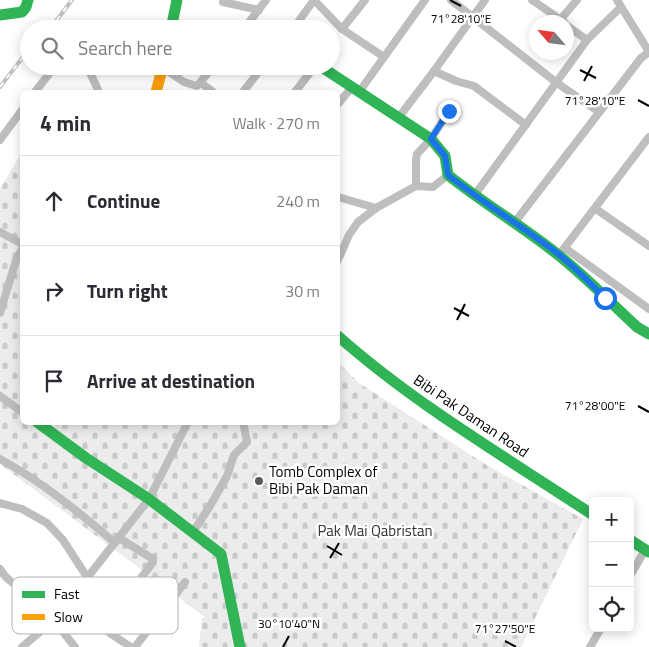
<!DOCTYPE html>
<html lang="en">
<head>
<meta charset="utf-8">
<style>
	:root { --surface:#fff; --page:#f7f7f7; --text:#2b2b33; --muted:#7c7c81; --line:#e1e1e2 }
	body { margin:0; font-family:"Titillium Web",sans-serif; background:var(--page); color:var(--text) }
	.controls { position:absolute; right:15px; bottom:15px; display:grid; overflow:hidden; border-radius:8px; box-shadow:0 2px 12px #0003 }
	.controls button { width:45px; height:45px; display:grid; place-items:center; padding:0; border:0; border-bottom:1px solid var(--line); background:var(--surface); color:var(--text); font:25px sans-serif }
	.compass { position:absolute; left:529px; top:15px; width:45px; height:45px; border-radius:50%; background:var(--surface); box-shadow:0 2px 12px #0003; rotate:298deg }
	.stop { position:absolute; width:15px; height:15px; margin:-11px; border:4px solid #1a73e8; border-radius:50%; background:#fff }
	.stop.end { background:#1a73e8; border-color:#fff; box-shadow:0 1px 5px #0008 }
	.list { margin:0; padding:0; list-style:none }
	h2 { display:flex; justify-content:space-between; align-items:center; height:65px; margin:0; padding:0 20px; font-size:21px }
	h2 small { font-size:16px; font-weight:400; color:var(--muted) }
	.list li { display:grid; grid-template-columns:32px 1fr auto; gap:15px; align-items:center; box-sizing:border-box; height:90px; padding:0 20px; border-top:1px solid var(--line) }
	.list b { display:block; font-size:19px; white-space:nowrap }
	.list em { font-size:16px; font-style:normal; color:var(--muted) }
	.icon { flex:none; width:28px; height:28px; fill:none; stroke:currentColor; stroke-width:2; stroke-linecap:round; stroke-linejoin:round }
	.map { position:relative; flex:none; width:649px; height:647px; overflow:hidden }
	.search { position:absolute; background:var(--surface); box-shadow:0 2px 12px #0003; left:20px; top:20px; width:320px; height:55px; display:flex; align-items:center; gap:12px; box-sizing:border-box; padding:0 18px; border-radius:28px; color:var(--muted); font-size:19px }
	.panel { position:absolute; background:var(--surface); box-shadow:0 2px 12px #0003; left:20px; top:90px; width:320px; height:335px; border-radius:8px }
	.map>svg:first-child { display:block }
	.cemetery { fill:url(#cemetery-stones) }
	.lines { fill:none; stroke-linecap:round; stroke-linejoin:round }
	.street { stroke:#bebebe; stroke-width:8 }
	.fast { stroke:#30b455; stroke-width:11 }
	.slow { stroke:#ff9f0a; stroke-width:11 }
	.rail-casing { stroke:#bebebe; stroke-width:4 }
	.rail { stroke:#fff; stroke-width:2; stroke-dasharray:5.5; stroke-linecap:butt }
	.route { stroke:#1a73e8; stroke-width:6 }
	.ticks { fill:none; stroke:#000; stroke-width:2 }
	.poi-dot { fill:#595959; stroke:#fff; stroke-width:2 }
	.labels { text-anchor:middle; stroke-width:5; stroke-linejoin:round; paint-order:stroke }
	.street-label { font-size:15px; fill:#000; stroke:#fff }
	.poi-label { font-size:15px; fill:#000; stroke:#fff; text-anchor:start }
	.park-label { font-size:15px; fill:#333; stroke:#fff }
	.key { fill:#fff; stroke:#b2b2b2; stroke-width:1 }
	.key-label { font-size:14px; fill:#000 }
	.ticks-label { font-size:12px; text-anchor:middle; fill:#000; stroke:#fff; stroke-width:5; stroke-linejoin:round; paint-order:stroke }
</style>
</head>
<body>
<div class="map">
<svg width="649" height="647" viewBox="0 0 649 647">
	<defs>
		<pattern id="cemetery-stones" width="16" height="16" patternUnits="userSpaceOnUse" patternTransform="scale(1.25)"><rect width="16" height="16" fill="#ececec"/><path d="M2 7V4a2 2 0 0 1 4 0v3zM10 15v-3a2 2 0 0 1 4 0v3z" fill="#c9c9c9"/></pattern>
	</defs>
	<rect width="100%" height="100%" fill="#fff"/>
	<path class="cemetery" d="M 22,152 L 22,422 L 338,422 L 338,362 L 359,383 L 485,464 L 583,519 L 521,647 L 199,647 L 202,618 L 206,618 L 0,464 L 0,189 Z"/>
	<g class="lines">
		<g class="street">
			<path d="M 314,0 L 342,29 L 384,57"/>
			<path d="M 451,0 L 557,83 L 599,112"/>
			<path d="M 532,0 L 564,22"/>
			<path d="M 617,0 L 649,52"/>
			<path d="M 223,2 L 259,10"/>
			<path d="M 560,20 L 577,0"/>
			<path d="M 566,25 L 587,40"/>
			<path d="M 244,29 L 266,0"/>
			<path d="M 293,29 L 314,0"/>
			<path d="M 342,29 L 365,0"/>
			<path d="M 87,66 L 99,92"/>
			<path d="M 163,68 L 184,82 L 197,86 L 214,66"/>
			<path d="M 434,71 L 456,81 L 474,86 L 526,125"/>
			<path d="M 201,83 L 213,92"/>
			<path d="M 35,92 L 55,66"/>
			<path d="M 243,92 L 263,66"/>
			<path d="M 295,92 L 315,66"/>
			<path d="M 359,92 L 425,0"/>
			<path d="M 338,104 L 352,87"/>
			<path d="M 399,117 L 434,71 L 485,0"/>
			<path d="M 0,140 L 22,110"/>
			<path d="M 416,186 L 416,159 L 417,154 L 431,139 L 449,111"/>
			<path d="M 474,196 L 587,40 L 621,7"/>
			<path d="M 338,197 L 376,208"/>
			<path d="M 596,209 L 649,246"/>
			<path d="M 515,222 L 641,58 L 649,52"/>
			<path d="M 0,232 L 22,244"/>
			<path d="M 565,248 L 649,309"/>
			<path d="M 559,255 L 649,137"/>
			<path d="M 338,260 L 349,235 L 358,222 L 376,208 L 416,186 L 433,187 L 448,175"/>
			<path d="M 0,313 L 16,260 L 22,249"/>
			<path d="M 0,396 L 22,412"/>
			<path d="M 0,459 C 42,482 79,512 115,543"/>
			<path d="M 0,503 L 22,509 L 47,523 L 63,540 L 87,577 L 121,605"/>
			<path d="M 193,532 L 210,506 L 227,476 L 234,455 L 247,442 L 243,422"/>
			<path d="M 0,569 C 9,585 26,589 38,601 C 52,615 62,632 75,647"/>
			<path d="M 630,576 L 645,550"/>
			<path d="M 72,597 L 111,634 L 131,647"/>
			<path d="M 104,628 L 153,562 L 153,559 L 119,538"/>
			<path d="M 22,647 L 54,620 L 149,499 L 188,422"/>
			<path d="M 135,647 L 185,582"/>
			<path d="M 590,647 L 601,628"/>
		</g>
		<g class="fast">
			<path d="M 0,15 L 22,12 L 26,7 L 28,0"/>
			<path d="M 171,29 L 177,0"/>
			<path d="M 320,66 L 431,139 L 445,156 L 448,175 C 483,203 522,226 557,254 C 585,276 611,303 637,327 L 649,334"/>
			<path d="M 338,336 C 416,405 507,458 593,515"/>
			<path d="M 37,422 L 86,458 L 149,499 L 221,554 L 240,647"/>
			<path d="M 630,540 L 649,552"/>
		</g>
		<path class="slow" d="M 156,92 L 163,66"/>
		<defs>
			<g id="rail">
				<path d="M 50,29 L 72,0"/>
				<path d="M 0,87 L 29,49"/>
			</g>
		</defs>
		<use href="#rail" class="rail-casing"/>
		<use href="#rail" class="rail"/>
	</g>
	<g class="lines">
		<path class="route" d="M 449,111 L 431,139 L 445,156 L 448,175 C 483,203 522,226 557,253 C 575,267 590,283 605,298"/>
	</g>
	<path class="ticks" d="M 450,0 L 461,6M 580,70 L 596,78M 584,81 L 592,66M 638,100 L 649,106M 454,308 L 469,316M 457,320 L 465,304M 638,406 L 649,412M 327,546 L 342,555M 330,558 L 339,543M 505,641 L 516,647M 283,647 L 289,636"/>
	<circle class="poi-dot" cx="259" cy="481" r="5"/>
	<g class="labels">
		<g class="street-label">
			<text transform="translate(471 416) rotate(34)" y="5">Bibi Pak Daman Road</text>
		</g>
		<g class="poi-label">
			<text x="269" y="477">Tomb Complex of<tspan x="269" dy="17">Bibi Pak Daman</tspan></text>
		</g>
		<g class="park-label">
			<text x="375" y="536">Pak Mai Qabristan</text>
		</g>
	</g>
	<rect x="12" y="577" width="166" height="57" rx="8" class="key"/>
	<rect x="22" y="591" width="23" height="7" fill="#30b455"/>
	<rect x="22" y="614" width="23" height="6" fill="#ff9f0a"/>
	<g class="key-label">
		<text x="54" y="599">Fast</text>
		<text x="54" y="622">Slow</text>
	</g>
	<g class="ticks-label">
		<text x="461" y="23">71°28'10"E</text>
		<text x="595" y="105">71°28'10"E</text>
		<text x="595" y="410">71°28'00"E</text>
		<text x="289" y="628">30°10'40"N</text>
		<text x="505" y="633">71°27'50"E</text>
	</g>
</svg>
<div class="controls">
<button>+</button>
<button>−</button>
<button><svg class="icon" aria-label="locate" viewBox="0 0 24 24"><circle cx="12" cy="12" r="6"/><path d="M12 2v4M12 18v4M2 12h4M18 12h4"/></svg></button>
</div>
<svg class="compass" viewBox="-18 -18 36 36"><path d="M0-13l5 13h-10z" fill="#e53935"/><path d="M0 13l5-13h-10z" fill="#7c7c81"/></svg>
<div class="stop" style="left:605px;top:298px"></div>
<div class="stop end" style="left:449px;top:111px"></div>
<div class="search"><svg class="icon" aria-label="search" viewBox="0 0 24 24"><circle cx="10" cy="10" r="6"/><path d="M15 15l6 6"/></svg>Search here</div>
<section class="panel">
<h2>4 min<small>Walk · 270 m</small></h2>
<ul class="list">
<li><svg class="icon" aria-label="ahead" viewBox="0 0 24 24"><path d="M12 20V5M6 11l6-6 6 6"/></svg><div><b>Continue</b></div><em>240 m</em></li>
<li><svg class="icon" aria-label="right" viewBox="0 0 24 24"><path d="M7 20v-9h11M14 6l5 5-5 5"/></svg><div><b>Turn right</b></div><em>30 m</em></li>
<li><svg class="icon" aria-label="arrive" viewBox="0 0 24 24"><path d="M6 21V4h12l-3 4 3 4H6"/></svg><div><b>Arrive at destination</b></div></li>
</ul>
</section>
</div>
</body>
</html>
